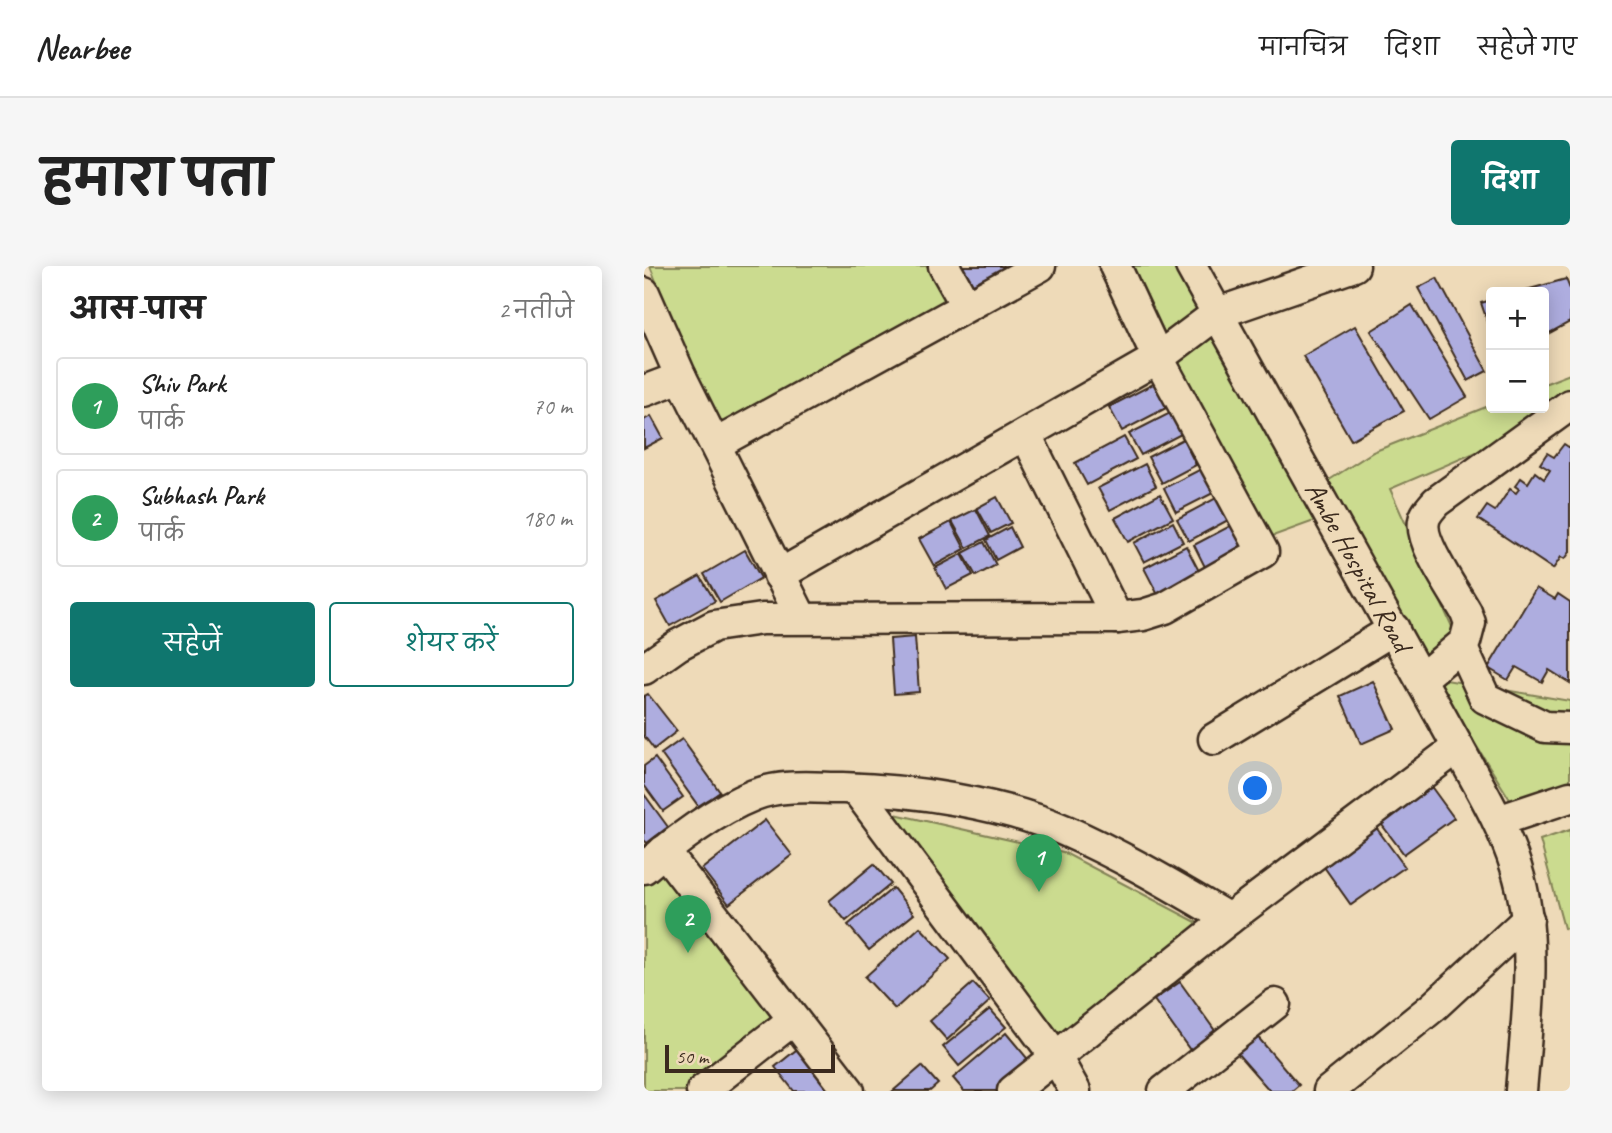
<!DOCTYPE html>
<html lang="hi">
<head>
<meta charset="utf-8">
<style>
	:root { --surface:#fff; --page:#f6f6f6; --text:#222; --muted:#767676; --line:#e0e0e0; --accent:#0f766e }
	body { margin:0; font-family:Caveat,"Playpen Sans Deva",sans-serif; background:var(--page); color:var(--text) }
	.controls { position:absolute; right:21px; top:21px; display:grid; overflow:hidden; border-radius:7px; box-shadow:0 4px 18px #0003 }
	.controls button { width:63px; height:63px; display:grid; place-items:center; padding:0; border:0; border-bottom:2px solid var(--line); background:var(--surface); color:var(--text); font:35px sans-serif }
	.scale { position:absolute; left:21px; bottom:18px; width:170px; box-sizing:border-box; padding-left:7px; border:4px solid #3b2a1e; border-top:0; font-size:19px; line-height:24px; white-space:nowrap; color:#3b2a1e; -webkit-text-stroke:5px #eedab8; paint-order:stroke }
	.you { position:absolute; left:612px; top:523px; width:24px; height:24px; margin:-18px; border:5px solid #fff; border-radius:50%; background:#1a73e8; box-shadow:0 0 0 10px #1a73e833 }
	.badge { display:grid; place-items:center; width:46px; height:46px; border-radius:50%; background:var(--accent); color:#fff; font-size:23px; font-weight:700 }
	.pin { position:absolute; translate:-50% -58px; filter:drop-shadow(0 2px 4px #0008) }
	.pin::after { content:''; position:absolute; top:37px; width:24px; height:21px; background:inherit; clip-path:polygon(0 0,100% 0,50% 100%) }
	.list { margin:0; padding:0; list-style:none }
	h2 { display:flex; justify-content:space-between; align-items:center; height:91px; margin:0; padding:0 28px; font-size:30px }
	h2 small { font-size:23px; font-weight:400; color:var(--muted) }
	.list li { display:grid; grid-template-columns:46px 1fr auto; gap:21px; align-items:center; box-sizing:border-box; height:98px; margin:0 14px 14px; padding:0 14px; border:2px solid var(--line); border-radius:7px }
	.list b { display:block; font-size:26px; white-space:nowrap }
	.list p { margin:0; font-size:23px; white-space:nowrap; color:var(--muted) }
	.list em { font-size:23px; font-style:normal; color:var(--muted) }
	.actions { display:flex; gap:14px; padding:21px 28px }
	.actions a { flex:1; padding:16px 0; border:2px solid var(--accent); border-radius:7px; text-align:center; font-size:24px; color:var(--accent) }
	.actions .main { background:var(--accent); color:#fff }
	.map { position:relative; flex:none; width:926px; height:825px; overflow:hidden; border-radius:7px }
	header { display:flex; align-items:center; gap:42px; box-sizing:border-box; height:98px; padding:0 35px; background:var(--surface); border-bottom:2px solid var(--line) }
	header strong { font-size:33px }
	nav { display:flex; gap:38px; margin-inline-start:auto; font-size:24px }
	.intro { display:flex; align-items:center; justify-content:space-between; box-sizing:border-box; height:168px; padding:0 42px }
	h1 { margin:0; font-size:49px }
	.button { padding:18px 32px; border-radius:7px; background:var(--accent); color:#fff; font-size:24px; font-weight:700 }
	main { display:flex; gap:42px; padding:0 42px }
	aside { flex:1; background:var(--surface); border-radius:7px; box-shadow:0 4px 18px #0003 }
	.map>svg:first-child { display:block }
	.green { fill:#cbdb8f; stroke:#838256; stroke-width:2 }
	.building { fill:#aeaddf; stroke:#3b2a1e; stroke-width:2 }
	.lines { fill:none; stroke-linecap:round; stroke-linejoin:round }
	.minor-casing { stroke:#3b2a1e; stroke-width:35 }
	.minor { stroke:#eedab8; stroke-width:30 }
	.labels { text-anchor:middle; stroke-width:5; stroke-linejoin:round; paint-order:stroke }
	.street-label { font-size:28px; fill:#3b2a1e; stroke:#eedab8 }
</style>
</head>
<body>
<header>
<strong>Nearbee</strong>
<nav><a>मानचित्र</a><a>दिशा</a><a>सहेजे गए</a></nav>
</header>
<div class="intro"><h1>हमारा पता</h1><a class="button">दिशा</a></div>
<main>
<aside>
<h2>आस-पास<small>2 नतीजे</small></h2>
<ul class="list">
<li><span class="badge" style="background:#2e9e5b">1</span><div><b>Shiv Park</b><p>पार्क</p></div><em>70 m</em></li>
<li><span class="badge" style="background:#2e9e5b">2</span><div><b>Subhash Park</b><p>पार्क</p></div><em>180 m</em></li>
</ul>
<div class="actions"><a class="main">सहेजें</a><a>शेयर करें</a></div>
</aside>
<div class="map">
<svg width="926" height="825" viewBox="0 0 926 825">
	<rect width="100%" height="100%" fill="#eedab8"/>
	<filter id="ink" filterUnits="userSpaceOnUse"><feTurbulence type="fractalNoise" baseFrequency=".0143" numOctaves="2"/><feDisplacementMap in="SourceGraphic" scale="14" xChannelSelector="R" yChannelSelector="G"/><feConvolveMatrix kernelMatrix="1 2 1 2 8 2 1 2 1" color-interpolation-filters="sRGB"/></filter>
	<g filter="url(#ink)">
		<g class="green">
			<path d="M 6,0 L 284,0 L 307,41 L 73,170 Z"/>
			<path d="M 473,0 L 534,0 L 684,250 L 626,271 Z"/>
			<path d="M 926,108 L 926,146 L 746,223 L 818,383 L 780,403 L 679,218 L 729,186 L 847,139 L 847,142 L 900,142 L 900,118 Z"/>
			<path d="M 790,412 L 926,435 L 926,524 L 870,540 Z"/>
			<path d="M 233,544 L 419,586 L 571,666 L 412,780 Z"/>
			<path d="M 926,564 L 926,663 L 920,662 L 896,574 Z"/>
			<path d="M 21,594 L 146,764 L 69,825 L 0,825 L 0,609 Z"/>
		</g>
		<g class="building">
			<path d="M 313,0 L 369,0 L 325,23 Z"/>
			<path d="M 793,12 L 843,105 L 824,115 L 774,22 Z"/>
			<path d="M 922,13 L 926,23 L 926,56 L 900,70 L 900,26 L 875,26 Z"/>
			<path d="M 847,34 L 847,66 L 837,37 Z"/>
			<path d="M 768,39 L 823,131 L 785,153 L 727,65 Z"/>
			<path d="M 711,60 L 760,145 L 707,174 L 659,90 Z"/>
			<path d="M 511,117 L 524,141 L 478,165 L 465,141 Z"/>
			<path d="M 532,144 L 543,165 L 497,189 L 485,168 Z"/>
			<path d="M 7,150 L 19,172 L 0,182 L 0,154 Z"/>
			<path d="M 480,171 L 492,193 L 443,219 L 431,197 Z"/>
			<path d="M 539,173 L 552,199 L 518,217 L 504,191 Z"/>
			<path d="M 920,178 L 926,182 L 926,286 L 921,293 L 917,291 L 909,303 L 834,253 L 843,240 L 851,245 L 866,223 L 872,227 L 875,223 L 871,220 L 877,212 L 884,217 L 891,206 L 900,213 L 906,204 L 896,198 L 903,187 L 910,191 Z"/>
			<path d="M 501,198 L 512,220 L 466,244 L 454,222 Z"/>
			<path d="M 561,201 L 573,225 L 532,246 L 520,222 Z"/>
			<path d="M 516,228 L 529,252 L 484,276 L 471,252 Z"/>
			<path d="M 353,231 L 367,257 L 347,267 L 333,242 Z"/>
			<path d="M 574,231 L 586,253 L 545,275 L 533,253 Z"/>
			<path d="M 332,243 L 346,270 L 323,282 L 308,255 Z"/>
			<path d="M 307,256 L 321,283 L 290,300 L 275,273 Z"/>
			<path d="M 529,256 L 539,276 L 500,296 L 490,277 Z"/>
			<path d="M 588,259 L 602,285 L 563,305 L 550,279 Z"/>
			<path d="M 366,261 L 376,281 L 352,294 L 342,274 Z"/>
			<path d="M 340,276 L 352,299 L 332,310 L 319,287 Z"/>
			<path d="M 542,280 L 556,307 L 514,329 L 500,302 Z"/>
			<path d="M 101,284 L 117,312 L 76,336 L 60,308 Z"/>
			<path d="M 318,288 L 329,309 L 302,323 L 291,302 Z"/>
			<path d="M 56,310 L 71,335 L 26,360 L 12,335 Z"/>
			<path d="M 892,322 L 911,333 L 914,328 L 926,336 L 926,417 L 905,404 L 898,416 L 872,401 L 864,414 L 844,402 Z"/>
			<path d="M 271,371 L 275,426 L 250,428 L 246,373 Z"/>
			<path d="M 729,415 L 751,463 L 717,478 L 696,430 Z"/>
			<path d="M 4,428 L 33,465 L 10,483 L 0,470 L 0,430 Z"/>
			<path d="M 38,473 L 76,526 L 55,541 L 17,488 Z"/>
			<path d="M 11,492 L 39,531 L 19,545 L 0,519 L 0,500 Z"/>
			<path d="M 786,519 L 810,552 L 760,588 L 735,555 Z"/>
			<path d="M 0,528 L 24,561 L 3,577 L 0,574 Z"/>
			<path d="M 121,554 L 148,589 L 85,638 L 58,603 Z"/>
			<path d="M 731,560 L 761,601 L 707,639 L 678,598 Z"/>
			<path d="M 230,598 L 247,618 L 202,655 L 185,635 Z"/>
			<path d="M 249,622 L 270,648 L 225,684 L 204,659 Z"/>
			<path d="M 276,661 L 306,693 L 251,743 L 221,711 Z"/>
			<path d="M 536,716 L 577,773 L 551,791 L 510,734 Z"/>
			<path d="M 329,717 L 346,735 L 303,774 L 286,755 Z"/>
			<path d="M 346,743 L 362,761 L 315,800 L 299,781 Z"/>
			<path d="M 362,767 L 388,798 L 355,825 L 320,825 L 309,812 Z"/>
			<path d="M 612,769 L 655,819 L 648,825 L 626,825 L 592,786 Z"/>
			<path d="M 157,780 L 194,825 L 150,825 L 131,801 Z"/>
			<path d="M 278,800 L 294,818 L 286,825 L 249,825 Z"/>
		</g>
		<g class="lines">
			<defs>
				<g id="minor">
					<path d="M 300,0 L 322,39"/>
					<path d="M 547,0 L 814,481 C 835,520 859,559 872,601 C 895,673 883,752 877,825"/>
					<path d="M 0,27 L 37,111 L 157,351"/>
					<path d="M 0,125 L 37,111"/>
					<path d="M 382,169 L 473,352"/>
					<path d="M 72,178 L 396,0"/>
					<path d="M 135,309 L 514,92 L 574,47 L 710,0"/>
					<path d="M 817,380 L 841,432 L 901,461 L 926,462"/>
					<path d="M 0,403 L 34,379 L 70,360 L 118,353 L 473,352 L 499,349 L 521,342 L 619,286 L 514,92 L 471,0"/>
					<path d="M 777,413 L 821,376 L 826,357 L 822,346 C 811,326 775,276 780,255 C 781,248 787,242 792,236 L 926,139"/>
					<path d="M 570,473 L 750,363"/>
					<path d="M 212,523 L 412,791 L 431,825"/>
					<path d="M 854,555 L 926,531"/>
					<path d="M 20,585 L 205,825"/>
					<path d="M 0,602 C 32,575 70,545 110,529 C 138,518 170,522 199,522 C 268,524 359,537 422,565 C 479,590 532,622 585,653"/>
					<path d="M 58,825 L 149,754"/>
					<path d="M 369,825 L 585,653 L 814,481"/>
					<path d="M 520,825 L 631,738"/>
					<path d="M 685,825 L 789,741 L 884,653"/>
				</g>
			</defs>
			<use href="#minor" class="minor-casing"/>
			<use href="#minor" class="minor"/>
		</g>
	</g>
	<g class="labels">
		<g class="street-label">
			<text transform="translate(715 300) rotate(61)" y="10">Ambe Hospital Road</text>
		</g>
	</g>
</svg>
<div class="controls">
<button>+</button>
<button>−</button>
</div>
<div class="scale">50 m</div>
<div class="you"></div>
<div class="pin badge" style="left:395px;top:626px;background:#2e9e5b">1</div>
<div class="pin badge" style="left:44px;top:687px;background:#2e9e5b">2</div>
</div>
</main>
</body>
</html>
